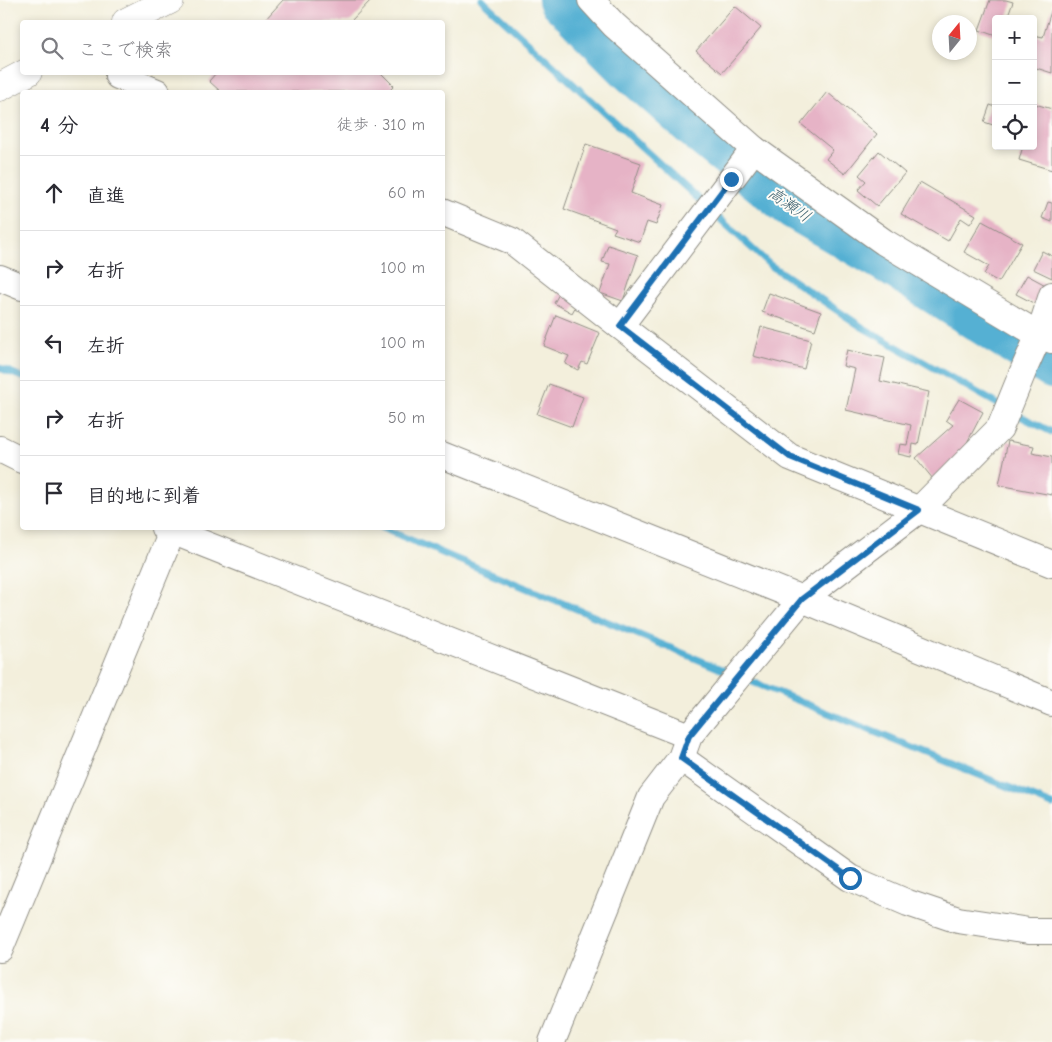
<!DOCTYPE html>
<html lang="ja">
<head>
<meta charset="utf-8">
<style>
	:root { --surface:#fff; --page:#f7f7f7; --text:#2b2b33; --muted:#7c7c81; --line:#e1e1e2 }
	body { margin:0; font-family:"Comic Neue","Klee One",sans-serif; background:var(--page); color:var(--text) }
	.controls { position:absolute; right:15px; top:15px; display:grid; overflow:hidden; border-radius:5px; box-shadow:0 2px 8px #0003 }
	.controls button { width:45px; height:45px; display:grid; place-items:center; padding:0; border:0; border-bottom:1px solid var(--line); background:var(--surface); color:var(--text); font:25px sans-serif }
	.compass { position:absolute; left:932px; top:15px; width:45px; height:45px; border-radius:50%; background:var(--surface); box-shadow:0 2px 8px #0003; rotate:18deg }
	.stop { position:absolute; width:15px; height:15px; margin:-11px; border:4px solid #1f6fb2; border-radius:50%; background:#fff }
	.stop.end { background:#1f6fb2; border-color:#fff; box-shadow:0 1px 5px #0008 }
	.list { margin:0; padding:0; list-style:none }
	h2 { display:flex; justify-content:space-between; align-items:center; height:65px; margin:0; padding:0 20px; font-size:21px }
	h2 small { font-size:16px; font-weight:400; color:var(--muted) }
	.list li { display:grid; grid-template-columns:32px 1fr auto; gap:15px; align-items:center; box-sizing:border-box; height:75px; padding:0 20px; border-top:1px solid var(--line) }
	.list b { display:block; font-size:19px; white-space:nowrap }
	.list em { font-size:16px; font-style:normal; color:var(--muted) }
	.icon { flex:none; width:28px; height:28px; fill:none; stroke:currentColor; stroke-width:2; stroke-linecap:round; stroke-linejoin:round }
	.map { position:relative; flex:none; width:1052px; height:1042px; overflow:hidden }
	.search { position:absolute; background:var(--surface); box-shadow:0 2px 8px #0003; left:20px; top:20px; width:425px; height:55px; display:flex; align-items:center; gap:12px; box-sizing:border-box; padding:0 18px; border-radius:5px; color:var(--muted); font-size:19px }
	.panel { position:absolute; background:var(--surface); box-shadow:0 2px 8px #0003; left:20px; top:90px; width:425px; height:440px; border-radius:5px }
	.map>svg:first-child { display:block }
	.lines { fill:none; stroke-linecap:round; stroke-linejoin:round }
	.stream { stroke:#55b0d3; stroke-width:7 }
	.river { stroke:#55b0d3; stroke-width:42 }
	.building { fill:#e6b3c6 }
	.minor-casing { stroke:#8f8d84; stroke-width:28 }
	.major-casing { stroke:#8f8d84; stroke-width:29 }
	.minor { stroke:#fff; stroke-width:26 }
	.major { stroke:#fff; stroke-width:28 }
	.route { stroke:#1f6fb2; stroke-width:6 }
	.labels { text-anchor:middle; stroke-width:4; stroke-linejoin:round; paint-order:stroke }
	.water-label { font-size:16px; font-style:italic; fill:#3c606e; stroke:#fdfcf7 }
</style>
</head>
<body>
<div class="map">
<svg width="1052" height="1042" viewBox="0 0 1052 1042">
	<rect width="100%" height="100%" fill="#fdfcf7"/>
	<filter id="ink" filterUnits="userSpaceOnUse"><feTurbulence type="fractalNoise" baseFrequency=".02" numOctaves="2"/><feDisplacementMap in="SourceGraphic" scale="10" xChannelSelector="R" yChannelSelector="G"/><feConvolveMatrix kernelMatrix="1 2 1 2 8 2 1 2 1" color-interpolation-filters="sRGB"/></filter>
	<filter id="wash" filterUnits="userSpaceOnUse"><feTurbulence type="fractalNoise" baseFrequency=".0096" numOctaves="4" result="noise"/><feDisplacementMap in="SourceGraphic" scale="20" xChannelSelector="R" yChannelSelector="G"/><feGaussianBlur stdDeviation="1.12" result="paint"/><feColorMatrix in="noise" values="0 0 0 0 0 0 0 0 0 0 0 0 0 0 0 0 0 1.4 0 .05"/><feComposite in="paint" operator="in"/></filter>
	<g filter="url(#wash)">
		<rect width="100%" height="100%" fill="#f3efdc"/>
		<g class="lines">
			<g class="stream">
				<path d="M 482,0 L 770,265 L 862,327 L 1003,407"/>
				<path d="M 0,368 L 22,377"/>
				<path d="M 1012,412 L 1052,432"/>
				<path d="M 382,528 L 733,674"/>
				<path d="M 743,678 L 1052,805"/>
			</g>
			<path class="river" d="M 559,0 L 629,70 L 709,141 L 791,207 L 886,262 L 1052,368"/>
		</g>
		<g id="blocks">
			<g class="building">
				<path d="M 283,0 L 371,0 L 350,22 L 263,22 Z"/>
				<path d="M 990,0 L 1006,0 L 1013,2 L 1007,19 L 996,19 L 996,36 L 979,30 Z"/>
				<path d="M 735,6 L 761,28 L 722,73 L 696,51 Z"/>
				<path d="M 1052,8 L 1052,73 L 1033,67 L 1033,35 L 1043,37 Z"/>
				<path d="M 217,72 L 380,72 L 394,86 L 388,92 L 221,92 L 209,81 Z"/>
				<path d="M 827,92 L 877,134 L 845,174 L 826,159 L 833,150 L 801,124 Z"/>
				<path d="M 1035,104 L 1052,109 L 1052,170 L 1019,160 L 1023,146 L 1033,146 L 1033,111 Z"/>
				<path d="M 990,105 L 996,107 L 996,126 L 984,122 Z"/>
				<path d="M 586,144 L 641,163 L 631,193 L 663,205 L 656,225 L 647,222 L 640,242 L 613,233 L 616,228 L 564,209 Z"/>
				<path d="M 879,151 L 905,173 L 877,206 L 858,190 L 866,181 L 859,175 Z"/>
				<path d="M 920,182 L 976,215 L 970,224 L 961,218 L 948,241 L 901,214 Z"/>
				<path d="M 1048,202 L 1052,203 L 1052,222 L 1042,218 Z"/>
				<path d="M 982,221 L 1022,243 L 999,282 L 984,274 L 989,266 L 964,252 Z"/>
				<path d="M 608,245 L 638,255 L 623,301 L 600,293 L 610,264 L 602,262 Z"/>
				<path d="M 1042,251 L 1052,256 L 1052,278 L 1033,269 Z"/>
				<path d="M 1027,275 L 1051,288 L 1041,307 L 1016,294 Z"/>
				<path d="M 560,292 L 578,302 L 572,313 L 554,303 Z"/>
				<path d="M 769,293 L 821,312 L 815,330 L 762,312 Z"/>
				<path d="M 556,315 L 600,333 L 587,364 L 582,362 L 578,370 L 565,364 L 569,356 L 544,346 Z"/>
				<path d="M 761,327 L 811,340 L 804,369 L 753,356 Z"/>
				<path d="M 847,350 L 885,358 L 880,381 L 929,392 L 918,445 L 913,444 L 911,457 L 898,454 L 900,444 L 907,445 L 911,425 L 846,410 L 855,369 L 843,366 Z"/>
				<path d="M 549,384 L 583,397 L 572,427 L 537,414 Z"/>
				<path d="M 959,399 L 983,412 L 961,454 L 933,479 L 916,458 L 953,425 L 946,420 Z"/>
				<path d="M 1008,441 L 1034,446 L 1032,453 L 1052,457 L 1052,495 L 999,485 Z"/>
			</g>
		</g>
	</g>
	<g filter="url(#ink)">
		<use href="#blocks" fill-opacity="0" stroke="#8f8d84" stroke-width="1"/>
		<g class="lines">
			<defs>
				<g id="minor">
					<path d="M 591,0 L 614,25 L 754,149 L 884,242 L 1039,335 L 1052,340"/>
					<path d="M 118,76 L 157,92"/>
					<path d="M 442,212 L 512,241 L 620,326 L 790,457 L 1052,564"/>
					<path d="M 0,278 L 22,287"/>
					<path d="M 620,326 L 754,149"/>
					<path d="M 0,449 L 22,460"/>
					<path d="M 442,455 L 802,599 L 1052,703"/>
					<path d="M 164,528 L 689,736"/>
					<path d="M 681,758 L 850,878 L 908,903 L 958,920 L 1029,931 L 1052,931"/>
					<path d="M 0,949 L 172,532"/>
					<path d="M 552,1042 L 651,797 L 681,758 L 689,736 L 802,599 L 919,510 L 1000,428 L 1024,369 L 1039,335 L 1052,295"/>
				</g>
				<g id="major">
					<path d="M 126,22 L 170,0"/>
					<path d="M 0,87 L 28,72"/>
				</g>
			</defs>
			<use href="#minor" class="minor-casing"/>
			<use href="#major" class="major-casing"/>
			<use href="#minor" class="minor"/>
			<use href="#major" class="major"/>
		</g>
	</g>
	<g class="lines" filter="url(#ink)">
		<path class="route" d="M 731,179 L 620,326 L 790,457 L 919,510 L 802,599 L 689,736 L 681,758 L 850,878"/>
	</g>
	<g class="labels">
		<g class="water-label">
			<text transform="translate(790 204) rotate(35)" y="6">高瀬川</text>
		</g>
	</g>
</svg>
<div class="controls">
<button>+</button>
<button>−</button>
<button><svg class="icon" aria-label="locate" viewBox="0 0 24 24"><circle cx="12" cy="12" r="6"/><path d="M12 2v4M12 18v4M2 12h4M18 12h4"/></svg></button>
</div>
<svg class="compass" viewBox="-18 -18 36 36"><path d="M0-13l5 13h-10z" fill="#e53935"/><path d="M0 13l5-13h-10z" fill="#7c7c81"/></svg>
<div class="stop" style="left:850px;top:878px"></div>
<div class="stop end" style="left:731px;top:179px"></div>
<div class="search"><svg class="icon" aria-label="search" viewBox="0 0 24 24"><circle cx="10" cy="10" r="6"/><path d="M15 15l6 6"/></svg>ここで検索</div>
<section class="panel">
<h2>4 分<small>徒歩 · 310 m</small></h2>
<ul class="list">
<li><svg class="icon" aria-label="ahead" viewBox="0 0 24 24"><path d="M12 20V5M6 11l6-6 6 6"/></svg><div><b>直進</b></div><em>60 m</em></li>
<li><svg class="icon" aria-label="right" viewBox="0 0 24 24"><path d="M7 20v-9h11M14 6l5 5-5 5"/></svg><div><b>右折</b></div><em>100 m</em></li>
<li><svg class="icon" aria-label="left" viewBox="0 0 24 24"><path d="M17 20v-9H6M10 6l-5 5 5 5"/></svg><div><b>左折</b></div><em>100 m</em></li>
<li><svg class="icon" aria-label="right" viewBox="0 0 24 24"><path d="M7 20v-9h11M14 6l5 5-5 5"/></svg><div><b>右折</b></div><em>50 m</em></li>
<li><svg class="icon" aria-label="arrive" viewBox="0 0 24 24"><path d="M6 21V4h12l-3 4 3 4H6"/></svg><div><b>目的地に到着</b></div></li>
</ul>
</section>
</div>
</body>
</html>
